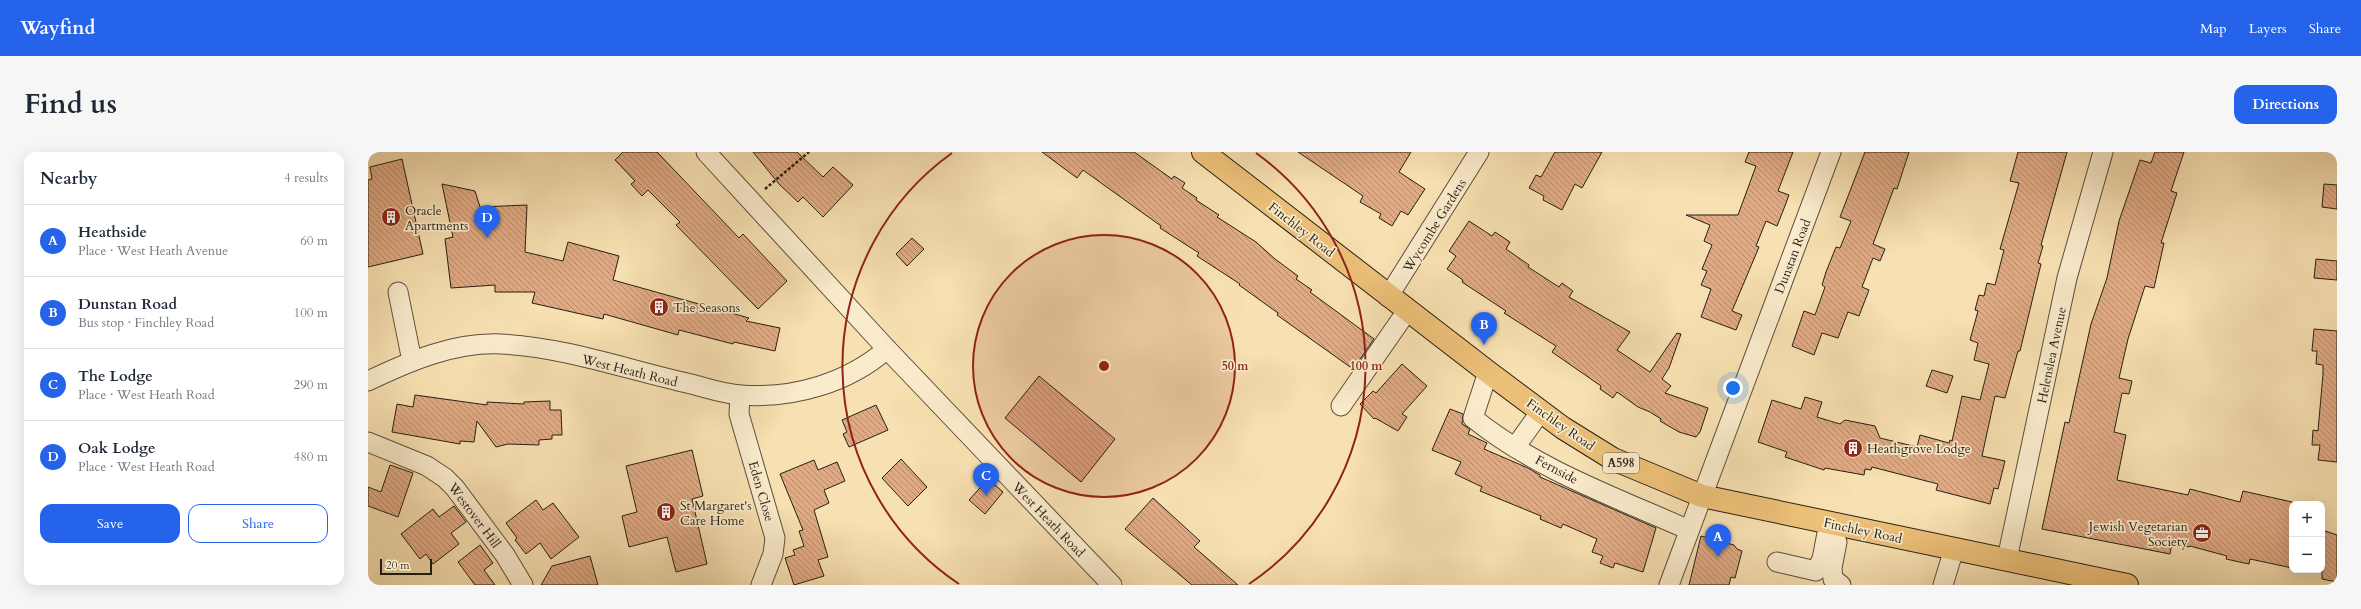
<!DOCTYPE html>
<html lang="en">
<head>
<meta charset="utf-8">
<style>
	:root { --surface:#fff; --page:#f6f6f7; --text:#1f2937; --muted:#747a83; --line:#e0e1e3; --accent:#2563eb }
	body { margin:0; font-family:Cardo,serif; background:var(--page); color:var(--text) }
	.controls { position:absolute; right:12px; bottom:12px; display:grid; overflow:hidden; border-radius:8px; box-shadow:0 4px 16px #0002 }
	.controls button { width:36px; height:36px; display:grid; place-items:center; padding:0; border:0; border-bottom:1px solid var(--line); background:var(--surface); color:var(--text); font:20px sans-serif }
	.scale { position:absolute; left:12px; bottom:10px; width:52px; box-sizing:border-box; padding-left:4px; border:2px solid #271f16; border-top:0; font-size:11px; line-height:14px; white-space:nowrap; color:#271f16; -webkit-text-stroke:3px #faebcc; paint-order:stroke }
	.you { position:absolute; left:1365px; top:236px; width:14px; height:14px; margin:-10px; border:3px solid #fff; border-radius:50%; background:#1a73e8; box-shadow:0 0 0 6px #1a73e833 }
	.badge { display:grid; place-items:center; width:26px; height:26px; border-radius:50%; background:var(--accent); color:#fff; font-size:13px; font-weight:700 }
	.pin { position:absolute; translate:-50% -33px; filter:drop-shadow(0 1px 2px #0008) }
	.pin::after { content:''; position:absolute; top:21px; width:14px; height:12px; background:inherit; clip-path:polygon(0 0,100% 0,50% 100%) }
	.list { margin:0; padding:0; list-style:none }
	h2 { display:flex; justify-content:space-between; align-items:center; height:52px; margin:0; padding:0 16px; font-size:17px }
	h2 small { font-size:13px; font-weight:400; color:var(--muted) }
	.list li { display:grid; grid-template-columns:26px 1fr auto; gap:12px; align-items:center; box-sizing:border-box; height:72px; padding:0 16px; border-top:1px solid var(--line) }
	.list b { display:block; font-size:15px; white-space:nowrap }
	.list p { margin:0; font-size:13px; white-space:nowrap; color:var(--muted) }
	.list em { font-size:13px; font-style:normal; color:var(--muted) }
	.actions { display:flex; gap:8px; padding:12px 16px }
	.actions a { flex:1; padding:9px 0; border:1px solid var(--accent); border-radius:12px; text-align:center; font-size:14px; color:var(--accent) }
	.actions .main { background:var(--accent); color:#fff }
	.map { position:relative; flex:none; width:1969px; height:433px; overflow:hidden; border-radius:12px }
	header { display:flex; align-items:center; gap:24px; box-sizing:border-box; height:56px; padding:0 20px; background:var(--accent); color:#fff }
	header strong { font-size:19px }
	nav { display:flex; gap:22px; margin-inline-start:auto; font-size:14px }
	.intro { display:flex; align-items:center; justify-content:space-between; box-sizing:border-box; height:96px; padding:0 24px }
	h1 { margin:0; font-size:28px }
	.button { padding:10px 18px; border-radius:12px; background:var(--accent); color:#fff; font-size:14px; font-weight:700 }
	main { display:flex; gap:24px; padding:0 24px }
	aside { flex:1; background:var(--surface); border-radius:12px; box-shadow:0 4px 16px #0002 }
	.map>svg:first-child { display:block }
	.building { fill:url(#building-back-hatch); stroke:#271f16 }
	.lines { fill:none; stroke-linecap:round; stroke-linejoin:round }
	.minor-casing { stroke:#5b4f3d; stroke-width:21 }
	.major-casing { stroke:#271f16; stroke-width:24 }
	.path { stroke:#271f16; stroke-width:2.5; stroke-dasharray:3 2; stroke-linecap:butt }
	.minor { stroke:#faebcc; stroke-width:19 }
	.major { stroke:#ecc078; stroke-width:22 }
	.ring { fill:none; stroke:#8f2418; stroke-width:2 }
	.labels { text-anchor:middle; stroke-width:3.5; stroke-linejoin:round; paint-order:stroke }
	.shield { fill:#faebcc; stroke:#665c4d; stroke-width:1 }
	.shield-label { font-size:12px; font-weight:bold; fill:#271f16 }
	.poi-label { font-size:13px; fill:#271f16; stroke:#faebcc; text-anchor:start }
	.street-label { font-size:13px; fill:#271f16; stroke:#faebcc }
	.centre { fill:#8f2418; stroke:#faebcc; stroke-width:2 }
	.ring-label { font-size:12px; text-anchor:middle; font-weight:bold; fill:#8f2418; stroke:#faebcc; stroke-width:3.5; stroke-linejoin:round; paint-order:stroke }
</style>
</head>
<body>
<header>
<strong>Wayfind</strong>
<nav><a>Map</a><a>Layers</a><a>Share</a></nav>
</header>
<div class="intro"><h1>Find us</h1><a class="button">Directions</a></div>
<main>
<aside>
<h2>Nearby<small>4 results</small></h2>
<ul class="list">
<li><span class="badge">A</span><div><b>Heathside</b><p>Place · West Heath Avenue</p></div><em>60 m</em></li>
<li><span class="badge">B</span><div><b>Dunstan Road</b><p>Bus stop · Finchley Road</p></div><em>100 m</em></li>
<li><span class="badge">C</span><div><b>The Lodge</b><p>Place · West Heath Road</p></div><em>290 m</em></li>
<li><span class="badge">D</span><div><b>Oak Lodge</b><p>Place · West Heath Road</p></div><em>480 m</em></li>
</ul>
<div class="actions"><a class="main">Save</a><a>Share</a></div>
</aside>
<div class="map">
<svg width="1969" height="433" viewBox="0 0 1969 433">
	<defs>
		<pattern id="building-back-hatch" width="6" height="6" patternUnits="userSpaceOnUse"><rect width="6" height="6" fill="#e2aa83"/><path d="M-1 5l2 2M0 0l6 6M5-1l2 2" fill="none" stroke="#b78a6a"/></pattern>
	</defs>
	<rect width="100%" height="100%" fill="#f7e0b1"/>
	<filter id="stains"><feTurbulence type="fractalNoise" baseFrequency=".005" numOctaves="4"/><feColorMatrix values="0 0 0 0 .2 0 0 0 0 .09 0 0 0 0 .02 0 0 0 .5 -.17"/></filter>
	<radialGradient id="worn" r=".72"><stop offset=".6" stop-color="#630" stop-opacity="0"/><stop offset="1" stop-color="#630" stop-opacity=".3"/></radialGradient>
	<g class="building">
		<path d="M 255,0 L 289,0 L 371,86 L 375,82 L 419,129 L 390,157 L 308,73 L 312,70 L 280,38 L 274,44 L 263,32 L 267,29 L 247,8 Z"/>
		<path d="M 385,0 L 429,0 L 455,25 L 465,15 L 485,33 L 455,65 L 435,45 L 430,50 L 411,32 Z"/>
		<path d="M 674,0 L 766,0 L 804,27 L 806,24 L 817,31 L 814,36 L 829,46 L 828,48 L 851,63 L 849,65 L 888,90 L 907,107 L 930,124 L 928,127 L 944,138 L 942,140 L 1006,187 L 985,217 L 909,163 L 910,161 L 871,133 L 872,132 L 829,104 L 831,101 L 792,76 L 793,74 L 715,18 L 709,26 Z"/>
		<path d="M 930,0 L 1043,0 L 1031,20 L 1057,37 L 1040,63 L 1033,59 L 1024,74 L 1011,66 L 1013,62 L 992,50 L 995,44 Z"/>
		<path d="M 1187,0 L 1234,0 L 1214,36 L 1207,32 L 1194,58 L 1175,48 L 1176,44 L 1161,36 L 1168,23 L 1173,25 Z"/>
		<path d="M 1381,0 L 1425,0 L 1410,39 L 1421,43 L 1415,59 L 1409,74 L 1398,69 L 1388,94 L 1391,95 L 1364,159 L 1374,163 L 1368,178 L 1333,165 L 1343,137 L 1333,133 L 1339,119 L 1334,117 L 1344,93 L 1336,89 L 1342,73 L 1318,63 L 1370,63 L 1388,14 L 1377,10 Z"/>
		<path d="M 1497,0 L 1541,0 L 1529,37 L 1526,36 L 1505,92 L 1517,97 L 1512,109 L 1505,106 L 1494,135 L 1501,138 L 1491,164 L 1480,160 L 1470,186 L 1454,181 L 1446,203 L 1424,194 L 1436,159 L 1447,163 L 1457,135 L 1454,133 L 1458,120 L 1468,95 L 1472,96 L 1483,69 L 1472,65 Z"/>
		<path d="M 1650,0 L 1699,0 L 1673,93 L 1675,94 L 1670,111 L 1673,112 L 1652,199 L 1650,199 L 1637,246 L 1627,244 L 1614,304 L 1637,309 L 1630,337 L 1626,336 L 1622,352 L 1568,338 L 1570,332 L 1504,315 L 1503,318 L 1497,317 L 1496,323 L 1457,316 L 1456,318 L 1417,305 L 1419,300 L 1390,290 L 1404,248 L 1433,257 L 1437,245 L 1454,250 L 1449,265 L 1472,272 L 1477,268 L 1507,274 L 1512,286 L 1549,295 L 1552,283 L 1581,291 L 1582,288 L 1584,289 L 1594,244 L 1612,248 L 1621,212 L 1606,208 L 1610,191 L 1602,188 L 1610,159 L 1607,158 L 1611,143 L 1616,144 L 1619,131 L 1627,133 L 1636,98 L 1632,97 L 1651,31 L 1642,29 Z"/>
		<path d="M 1787,0 L 1816,0 L 1803,39 L 1809,41 L 1793,91 L 1796,91 L 1786,136 L 1777,134 L 1760,187 L 1751,226 L 1764,229 L 1761,242 L 1754,241 L 1746,280 L 1758,283 L 1749,328 L 1820,343 L 1822,337 L 1872,350 L 1875,339 L 1924,350 L 1924,416 L 1882,407 L 1881,412 L 1858,407 L 1859,404 L 1822,394 L 1821,395 L 1804,391 L 1802,402 L 1674,377 L 1697,270 L 1701,271 L 1723,172 L 1739,126 L 1751,69 L 1772,8 L 1783,11 Z"/>
		<path d="M 34,7 L 55,102 L 0,115 L 0,28 L 4,27 L 2,15 Z"/>
		<path d="M 74,32 L 107,39 L 112,55 L 159,53 L 157,100 L 195,109 L 200,90 L 251,104 L 245,128 L 381,166 L 378,169 L 412,176 L 407,199 L 366,190 L 365,192 L 311,178 L 310,183 L 236,162 L 235,167 L 164,151 L 167,140 L 127,140 L 127,133 L 83,136 L 77,87 L 85,85 Z"/>
		<path d="M 1956,32 L 1969,33 L 1969,57 L 1954,55 Z"/>
		<path d="M 1101,69 L 1124,84 L 1127,80 L 1142,90 L 1138,97 L 1161,113 L 1160,115 L 1191,135 L 1194,131 L 1205,139 L 1201,145 L 1262,180 L 1249,198 L 1282,220 L 1309,181 L 1313,182 L 1301,216 L 1294,227 L 1303,234 L 1297,241 L 1340,256 L 1332,280 L 1328,285 L 1311,280 L 1292,269 L 1293,267 L 1282,260 L 1270,255 L 1249,240 L 1245,246 L 1232,237 L 1233,234 L 1184,200 L 1188,194 L 1136,161 L 1138,159 L 1094,130 L 1095,128 L 1079,117 L 1088,104 L 1081,99 Z"/>
		<path d="M 544,86 L 556,97 L 539,114 L 528,102 Z"/>
		<path d="M 1948,107 L 1969,109 L 1969,128 L 1946,126 Z"/>
		<path d="M 1946,177 L 1969,179 L 1969,310 L 1950,308 L 1952,293 L 1944,293 L 1945,278 L 1950,279 L 1955,222 L 1955,213 L 1948,212 L 1949,199 L 1944,199 Z"/>
		<path d="M 1034,212 L 1059,234 L 1034,262 L 1039,265 L 1030,279 L 1007,266 L 1006,267 L 992,252 L 1005,239 L 1008,241 Z"/>
		<path d="M 1564,218 L 1585,224 L 1579,241 L 1558,234 Z"/>
		<path d="M 671,224 L 747,287 L 713,330 L 637,266 Z"/>
		<path d="M 47,243 L 119,253 L 119,250 L 156,252 L 156,250 L 182,249 L 182,258 L 193,258 L 194,283 L 184,283 L 184,287 L 171,288 L 171,293 L 140,292 L 128,295 L 109,269 L 106,290 L 92,289 L 92,292 L 24,280 L 29,252 L 45,255 Z"/>
		<path d="M 508,253 L 520,278 L 481,295 L 475,282 L 479,280 L 474,268 Z"/>
		<path d="M 1082,257 L 1095,262 L 1094,272 L 1102,277 L 1100,282 L 1119,291 L 1116,297 L 1160,316 L 1172,323 L 1172,325 L 1288,376 L 1275,420 L 1247,411 L 1245,416 L 1232,411 L 1235,404 L 1224,400 L 1229,387 L 1195,372 L 1193,376 L 1172,367 L 1173,364 L 1112,339 L 1114,335 L 1087,322 L 1093,310 L 1064,298 Z"/>
		<path d="M 324,298 L 335,344 L 324,347 L 339,412 L 308,420 L 299,385 L 261,395 L 254,364 L 269,360 L 258,314 Z"/>
		<path d="M 533,307 L 559,335 L 540,354 L 514,326 Z"/>
		<path d="M 446,308 L 450,318 L 469,310 L 477,329 L 456,338 L 461,351 L 446,358 L 460,405 L 450,408 L 456,424 L 426,433 L 417,406 L 427,403 L 425,398 L 436,394 L 431,379 L 435,378 L 412,322 Z"/>
		<path d="M 22,313 L 45,321 L 30,365 L 0,354 L 0,335 L 13,340 Z"/>
		<path d="M 620,327 L 635,340 L 617,362 L 601,348 Z"/>
		<path d="M 785,346 L 832,389 L 826,395 L 870,433 L 824,433 L 757,377 Z"/>
		<path d="M 168,348 L 175,358 L 185,351 L 211,385 L 183,407 L 172,391 L 158,402 L 147,388 L 149,386 L 138,371 Z"/>
		<path d="M 86,354 L 98,370 L 83,381 L 91,392 L 65,412 L 58,402 L 52,407 L 33,382 L 65,357 L 71,365 Z"/>
		<path d="M 1954,378 L 1969,383 L 1969,430 L 1954,427 Z"/>
		<path d="M 1333,384 L 1366,393 L 1369,397 L 1374,399 L 1367,426 L 1363,425 L 1361,433 L 1321,433 Z"/>
		<path d="M 112,393 L 125,411 L 116,418 L 127,433 L 107,433 L 90,410 Z"/>
		<path d="M 222,404 L 230,433 L 173,433 L 184,414 Z"/>
	</g>
	<g class="lines">
		<defs>
			<g id="minor">
				<path d="M 338,0 L 519,197 L 744,433"/>
				<path d="M 30,140 L 44,209"/>
				<path d="M 1020,145 L 1111,0"/>
				<path d="M 1120,220 L 1105,266 C 1168,317 1247,345 1321,378"/>
				<path d="M 0,229 C 42,209 86,190 133,192 C 197,195 260,218 323,232 C 339,236 356,242 373,243 C 425,247 480,231 519,197"/>
				<path d="M 372,243 L 371,262 L 407,386 L 405,402 L 393,433"/>
				<path d="M 973,254 L 1039,159"/>
				<path d="M 0,290 L 59,314 L 77,326 L 87,336 L 137,403 L 155,433"/>
				<path d="M 1148,294 L 1173,259"/>
				<path d="M 1469,390 L 1464,416 L 1465,427 L 1473,433"/>
				<path d="M 1639,407 L 1699,126 L 1735,0"/>
				<path d="M 1409,410 L 1448,419 L 1454,407 L 1461,371"/>
				<path d="M 1301,433 L 1463,0"/>
				<path d="M 1575,433 L 1586,397"/>
			</g>
			<path id="major" d="M 835,0 L 1120,220 L 1195,276 L 1245,307 L 1334,344 L 1759,433"/>
		</defs>
		<use href="#minor" class="minor-casing"/>
		<use href="#major" class="major-casing"/>
		<path class="path" d="M 397,37 L 441,0"/>
		<use href="#minor" class="minor"/>
		<use href="#major" class="major"/>
	</g>
	<circle cx="736" cy="214" r="131" fill="#8f2418" fill-opacity=".12"/>
	<g class="ring">
		<circle cx="736" cy="214" r="131"/>
		<path d="M591 432A262 262 0 0 1 584 1M888 1A262 262 0 0 1 881 432"/>
	</g>
	<defs>
		<symbol id="building-disc" viewBox="-11 -11 22 22"><circle r="9.5" fill="#8f2418" stroke="#faebcc"/><path d="M-4-6H4V6H1V3H-1V6H-4ZM-2.5-4.3h1.7v1.8h-1.7ZM.8-4.3h1.7v1.8H.8ZM-2.5-1h1.7V.8h-1.7ZM.8-1h1.7V.8H.8Z" fill="#fff"/></symbol>
		<symbol id="office-disc" viewBox="-11 -11 22 22"><circle r="9.5" fill="#8f2418" stroke="#faebcc"/><path d="M-6-3h4V-5.5h4V-3h4V5H-6ZM-1-4.5V-3h2v-1.5ZM-6 0V1H6V0Z" fill="#fff"/></symbol>
	</defs>
	<g fill-rule="evenodd">
		<use href="#building-disc" x="12" y="54" width="22" height="22"/>
		<use href="#building-disc" x="280" y="144" width="22" height="22"/>
		<use href="#building-disc" x="1474" y="285" width="22" height="22"/>
		<use href="#building-disc" x="287" y="349" width="22" height="22"/>
		<use href="#office-disc" x="1823" y="370" width="22" height="22"/>
	</g>
	<g class="labels">
		<rect class="shield" x="1235" y="301" width="36" height="20" rx="3"/>
		<g class="shield-label">
			<text x="1253" y="315">A598</text>
		</g>
		<g class="poi-label">
			<text x="37" y="63">Oracle<tspan x="37" dy="15">Apartments</tspan></text>
			<text x="305" y="160">The Seasons</text>
			<text x="1499" y="301">Heathgrove Lodge</text>
			<text x="312" y="358">St Margaret's<tspan x="312" dy="15">Care Home</tspan></text>
			<text x="1820" y="379" text-anchor="end">Jewish Vegetarian<tspan x="1820" dy="15">Society</tspan></text>
		</g>
		<g class="street-label">
			<text transform="translate(1066 73) rotate(-58)" y="5">Wycombe Gardens</text>
			<text transform="translate(934 77) rotate(38)" y="5">Finchley Road</text>
			<text transform="translate(1424 104) rotate(-69)" y="5">Dunstan Road</text>
			<text transform="translate(1683 203) rotate(-78)" y="5">Helenslea Avenue</text>
			<text transform="translate(262 218) rotate(14)" y="5">West Heath Road</text>
			<text transform="translate(1193 272) rotate(35)" y="5">Finchley Road</text>
			<text transform="translate(1189 317) rotate(28)" y="5">Fernside</text>
			<text transform="translate(394 339) rotate(74)" y="5">Eden Close</text>
			<text transform="translate(107 363) rotate(53)" y="5">Westover Hill</text>
			<text transform="translate(681 367) rotate(46)" y="5">West Heath Road</text>
			<text transform="translate(1495 378) rotate(12)" y="5">Finchley Road</text>
		</g>
	</g>
	<circle cx="736" cy="214" r="6" class="centre"/>
	<g class="ring-label">
		<text x="867" y="218">50 m</text>
		<text x="998" y="218">100 m</text>
	</g>
	<rect width="100%" height="100%" filter="url(#stains)"/>
	<rect width="100%" height="100%" fill="url(#worn)"/>
</svg>
<div class="controls">
<button>+</button>
<button>−</button>
</div>
<div class="scale">20 m</div>
<div class="you"></div>
<div class="pin badge" style="left:1350px;top:405px">A</div>
<div class="pin badge" style="left:1116px;top:193px">B</div>
<div class="pin badge" style="left:618px;top:344px">C</div>
<div class="pin badge" style="left:119px;top:86px">D</div>
</div>
</main>
</body>
</html>
